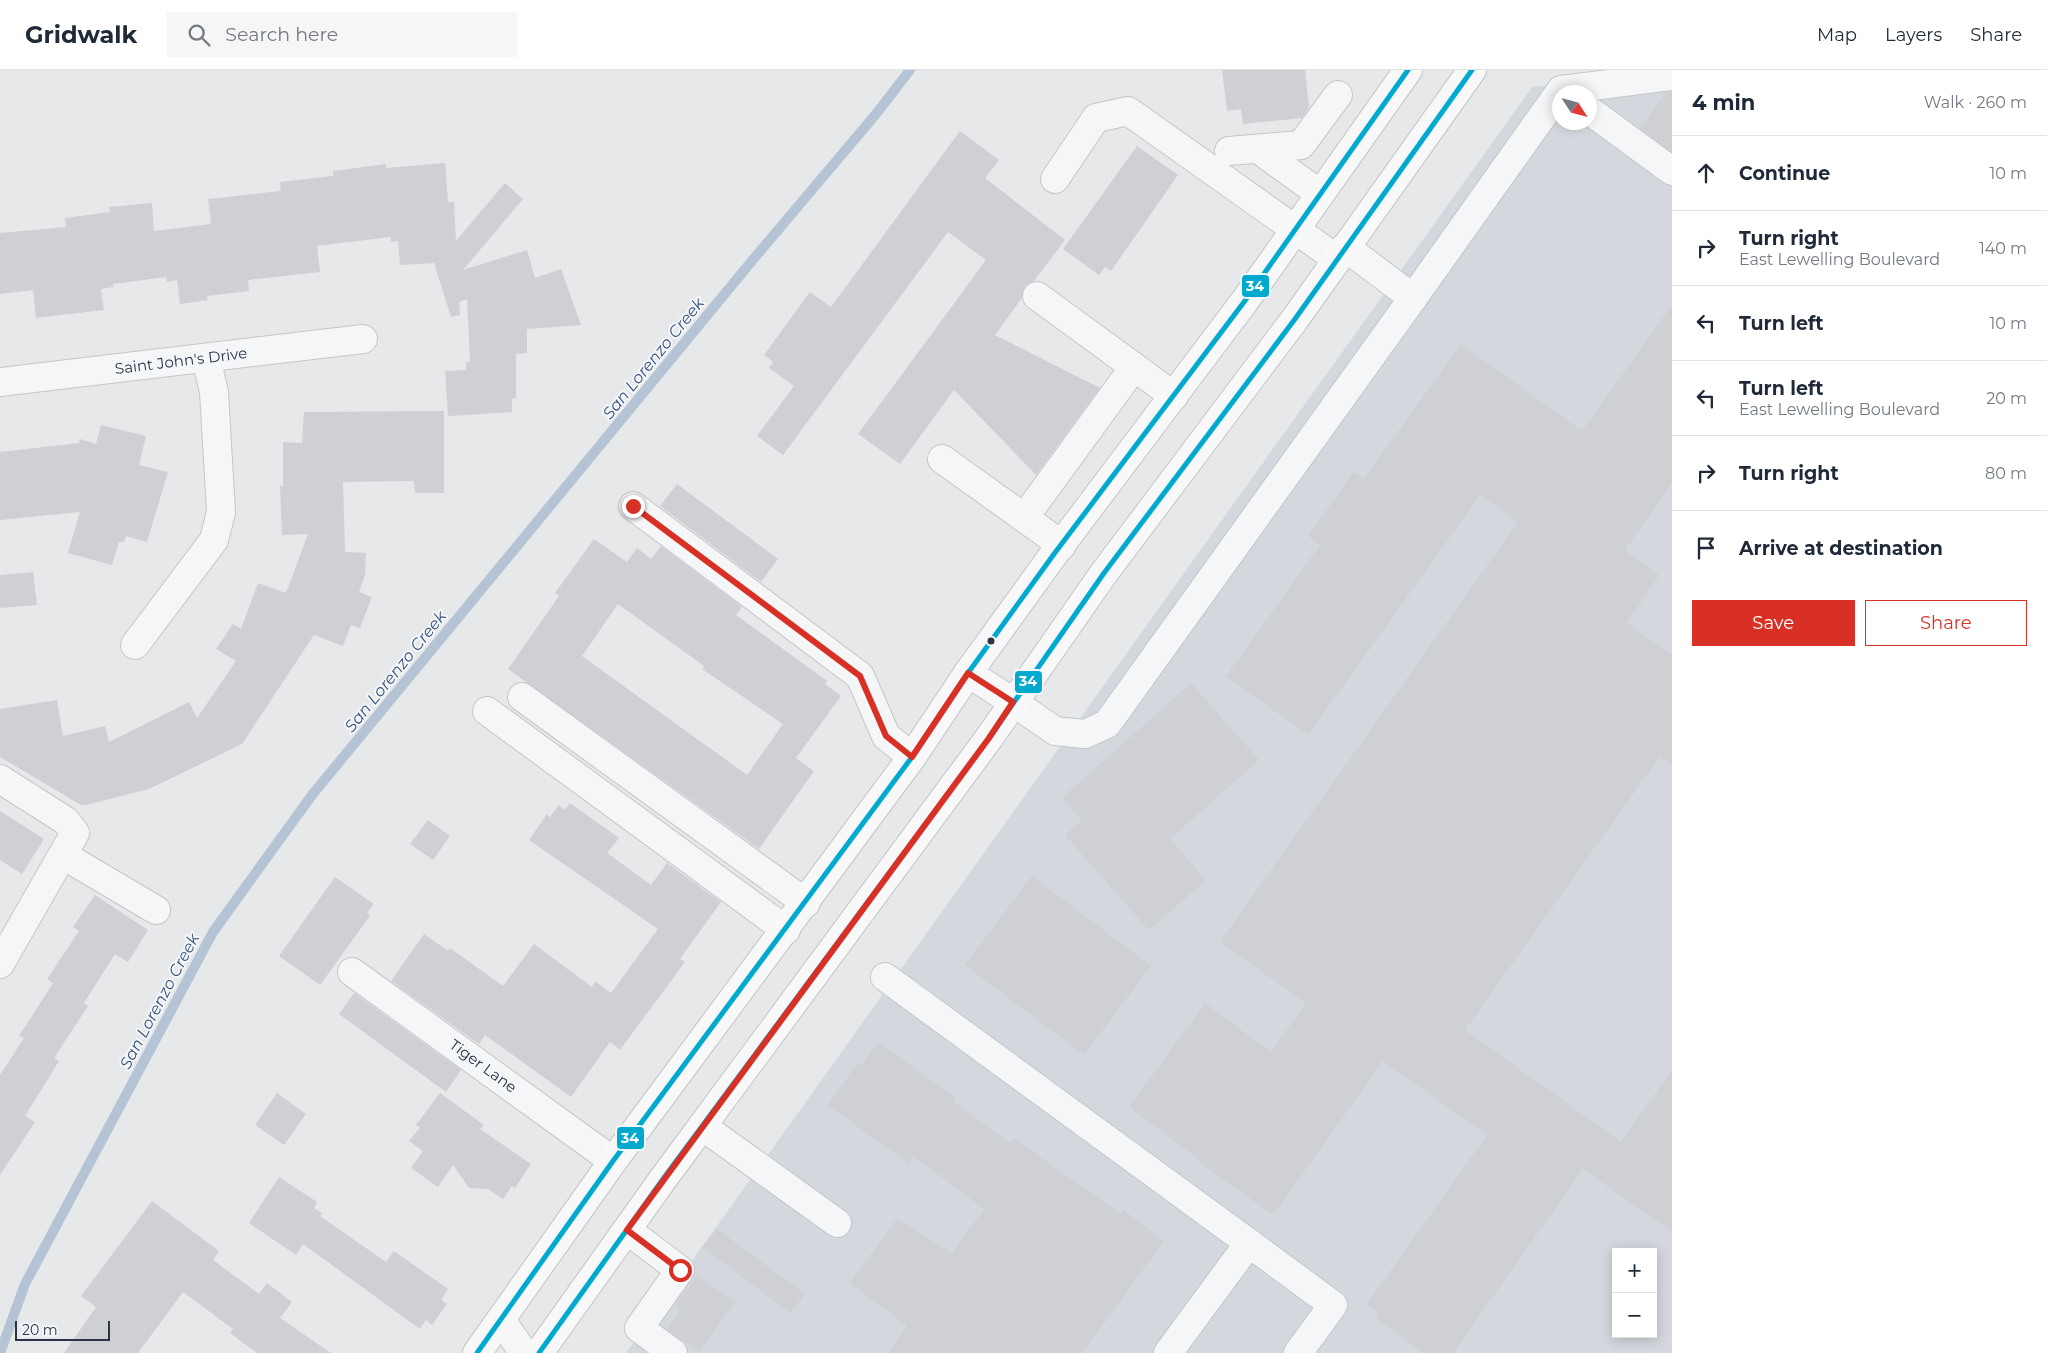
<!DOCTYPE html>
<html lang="en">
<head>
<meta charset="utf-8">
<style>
	:root { --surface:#fff; --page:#f6f6f7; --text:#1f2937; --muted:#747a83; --line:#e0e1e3; --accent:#d93025 }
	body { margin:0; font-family:Montserrat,sans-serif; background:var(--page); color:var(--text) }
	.controls { position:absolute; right:15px; bottom:15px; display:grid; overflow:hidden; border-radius:0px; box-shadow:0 2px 12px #0003 }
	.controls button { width:45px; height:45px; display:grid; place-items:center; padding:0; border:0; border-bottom:1px solid var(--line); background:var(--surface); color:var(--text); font:25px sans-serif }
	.compass { position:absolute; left:1552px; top:15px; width:45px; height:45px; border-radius:50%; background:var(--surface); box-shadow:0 2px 12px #0003; rotate:126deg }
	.scale { position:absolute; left:15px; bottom:12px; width:95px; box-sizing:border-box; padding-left:5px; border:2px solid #2b3445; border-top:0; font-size:14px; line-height:18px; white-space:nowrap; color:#2b3445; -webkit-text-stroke:4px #f4f6f9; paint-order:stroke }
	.stop { position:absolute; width:15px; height:15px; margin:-11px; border:4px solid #d93025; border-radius:50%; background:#fff }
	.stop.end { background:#d93025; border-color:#fff; box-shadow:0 1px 5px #0008 }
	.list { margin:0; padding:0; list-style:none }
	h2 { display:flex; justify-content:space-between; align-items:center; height:65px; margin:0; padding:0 20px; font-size:21px }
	h2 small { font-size:16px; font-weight:400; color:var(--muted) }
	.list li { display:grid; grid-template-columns:32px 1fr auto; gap:15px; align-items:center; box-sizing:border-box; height:75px; padding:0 20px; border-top:1px solid var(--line) }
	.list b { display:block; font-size:19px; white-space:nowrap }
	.list p { margin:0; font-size:16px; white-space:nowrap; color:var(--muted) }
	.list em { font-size:16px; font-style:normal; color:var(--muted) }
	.actions { display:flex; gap:10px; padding:15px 20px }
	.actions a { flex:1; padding:11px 0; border:1px solid var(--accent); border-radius:0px; text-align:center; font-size:18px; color:var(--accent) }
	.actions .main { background:var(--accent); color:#fff }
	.icon { flex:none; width:28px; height:28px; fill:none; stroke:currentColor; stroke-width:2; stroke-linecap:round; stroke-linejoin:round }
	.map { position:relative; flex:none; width:1672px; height:1283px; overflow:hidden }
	header { display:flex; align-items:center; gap:30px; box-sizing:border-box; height:70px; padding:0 25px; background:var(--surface); border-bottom:1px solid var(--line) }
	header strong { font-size:24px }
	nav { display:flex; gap:28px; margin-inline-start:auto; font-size:18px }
	.search { width:350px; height:45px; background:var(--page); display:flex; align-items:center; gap:12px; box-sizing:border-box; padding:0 18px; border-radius:0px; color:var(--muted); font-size:19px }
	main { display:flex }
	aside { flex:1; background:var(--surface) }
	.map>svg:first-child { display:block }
	.built { fill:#d4d7dd; fill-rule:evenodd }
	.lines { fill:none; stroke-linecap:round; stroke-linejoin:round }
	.stream { stroke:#b4c4d5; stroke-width:10 }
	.building { fill:#ced0d3; fill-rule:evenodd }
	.minor-casing { stroke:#c4c6c8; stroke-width:30 }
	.major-casing { stroke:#c2c5c8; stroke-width:30 }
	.minor { stroke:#f5f6f7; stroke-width:28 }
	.major { stroke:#f8f8f8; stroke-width:28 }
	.bus-1-casing { stroke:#f4f6f9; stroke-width:9 }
	.bus-1 { stroke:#00a9ce; stroke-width:5 }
	.route { stroke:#d93025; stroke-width:6 }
	.bus-dot { fill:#2b3445; stroke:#f4f6f9; stroke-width:2 }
	.labels { text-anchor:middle; stroke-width:4; stroke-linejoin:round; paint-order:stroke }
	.street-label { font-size:15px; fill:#2b3445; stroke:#f4f6f9 }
	.water-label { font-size:16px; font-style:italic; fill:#34527a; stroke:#f4f6f9 }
	.line-badge { stroke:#f4f6f9; stroke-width:2 }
	.badge-label { font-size:14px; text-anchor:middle; font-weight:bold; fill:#fff }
</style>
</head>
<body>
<header>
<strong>Gridwalk</strong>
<div class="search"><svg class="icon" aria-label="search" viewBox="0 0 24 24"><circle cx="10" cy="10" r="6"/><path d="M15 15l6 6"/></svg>Search here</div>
<nav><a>Map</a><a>Layers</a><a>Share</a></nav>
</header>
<main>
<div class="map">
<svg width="1672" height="1283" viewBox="0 0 1672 1283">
	<rect width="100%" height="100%" fill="#e6e8ea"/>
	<path class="built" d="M 1672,0 L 1672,1283 L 626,1283 L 1532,17 ZM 1560,22 L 1590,22 L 1590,52 L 1560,52 ZM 1616,1182 L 1653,1182 L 1653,1264 L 1616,1264 Z"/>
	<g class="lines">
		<path class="stream" d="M 0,1283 L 25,1214 L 213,862 L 312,725 L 751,192 L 876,44 L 910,0"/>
	</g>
	<g class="building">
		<path d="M 1222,0 L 1305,0 L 1309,37 L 1302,48 L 1243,54 L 1241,39 L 1227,41 Z"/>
		<path d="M 1672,22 L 1672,82 L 1640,58 L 1666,23 Z"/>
		<path d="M 960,61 L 999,90 L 985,108 L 1065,170 L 1034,211 L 1025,216 L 1022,228 L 995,265 L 1100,318 L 1036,405 L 954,320 L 900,394 L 858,364 L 986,190 L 948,162 L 783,385 L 757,366 L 794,316 L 769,298 L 773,292 L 764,285 L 810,222 L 831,237 Z"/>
		<path d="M 1137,76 L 1178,105 L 1111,201 L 1105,197 L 1099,205 L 1063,179 Z"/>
		<path d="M 445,93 L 448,132 L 454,132 L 456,171 L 505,113 L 523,129 L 463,200 L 527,180 L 535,208 L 561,199 L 581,255 L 527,259 L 527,283 L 516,284 L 516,328 L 512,329 L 512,342 L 448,346 L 445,301 L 466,300 L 466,292 L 470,292 L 467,229 L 459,232 L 460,245 L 451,247 L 434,193 L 400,195 L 398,171 L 391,172 L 391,167 L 317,176 L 320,202 L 248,210 L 249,221 L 207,226 L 208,230 L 180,234 L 177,210 L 167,212 L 166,207 L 113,214 L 113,217 L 101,219 L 104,240 L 36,248 L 33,220 L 0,224 L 0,163 L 66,157 L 65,148 L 110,142 L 109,137 L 152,133 L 154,161 L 211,154 L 208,129 L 281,121 L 280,112 L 333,106 L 333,101 L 386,94 L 386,98 Z"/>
		<path d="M 1672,235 L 1672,413 L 1625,480 L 1659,505 L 1627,553 L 1672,585 L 1672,695 L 1660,686 L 1465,960 L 1621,1072 L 1672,1000 L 1672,1162 L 1583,1099 L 1453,1283 L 1424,1283 L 1375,1248 L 1379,1243 L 1367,1234 L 1487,1065 L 1383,991 L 1273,1145 L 1195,1089 L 1196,1087 L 1129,1037 L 1205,933 L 1271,982 L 1306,933 L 1220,872 L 1518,452 L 1480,425 L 1308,665 L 1226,606 L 1320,475 L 1308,466 L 1354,402 L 1364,409 L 1461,274 L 1582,361 Z"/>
		<path d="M 444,341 L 444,423 L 415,423 L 414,411 L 343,412 L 345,482 L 366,483 L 365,505 L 359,522 L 372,527 L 360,558 L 351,555 L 343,576 L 314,565 L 242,674 L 149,719 L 86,735 L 81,735 L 0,687 L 0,639 L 57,630 L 63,666 L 105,656 L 109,672 L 189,632 L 197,648 L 236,591 L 216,579 L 233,554 L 241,559 L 258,513 L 286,523 L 308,464 L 282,465 L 280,416 L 283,416 L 283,372 L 302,373 L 304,342 Z"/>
		<path d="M 101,355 L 146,366 L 139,395 L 168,402 L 147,472 L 126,466 L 124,472 L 119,472 L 112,495 L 68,483 L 80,442 L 0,450 L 0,382 L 79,373 L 80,369 L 96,374 Z"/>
		<path d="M 677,414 L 778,489 L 761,512 L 660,436 Z"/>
		<path d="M 594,469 L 627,492 L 637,478 L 651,489 L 661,476 L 742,537 L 736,545 L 827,611 L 825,614 L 841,626 L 796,688 L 814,701 L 759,779 L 508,599 L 559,526 L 555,523 ZM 618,534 L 704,596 L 702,599 L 783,654 L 747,705 L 582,586 Z"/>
		<path d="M 33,502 L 37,535 L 0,538 L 0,505 Z"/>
		<path d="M 1191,613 L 1259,690 L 1170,769 L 1206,810 L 1149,860 L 1065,765 L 1082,750 L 1062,728 Z"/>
		<path d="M 570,733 L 619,768 L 607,783 L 651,815 L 667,793 L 721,832 L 680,889 L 685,892 L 620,980 L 610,972 L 571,1027 L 485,965 L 479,974 L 391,911 L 424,864 L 448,881 L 450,878 L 503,916 L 534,874 L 592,917 L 595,911 L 611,923 L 658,859 L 529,770 L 547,744 L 550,747 L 559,735 L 565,740 Z"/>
		<path d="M 0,741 L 44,769 L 22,804 L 0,790 Z"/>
		<path d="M 428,750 L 450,766 L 433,790 L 410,774 Z"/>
		<path d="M 1032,806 L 1151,896 L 1084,985 L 965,895 Z"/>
		<path d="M 335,807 L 374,834 L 367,843 L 370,846 L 320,915 L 279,886 Z"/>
		<path d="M 95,825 L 148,860 L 128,892 L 115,884 L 84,933 L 88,936 L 54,988 L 59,991 L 25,1046 L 35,1052 L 0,1105 L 0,1005 L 24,968 L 19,966 L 53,913 L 47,909 L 79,861 L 73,857 Z"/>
		<path d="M 354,923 L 461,1000 L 446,1022 L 339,944 Z"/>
		<path d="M 878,972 L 956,1028 L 953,1031 L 1010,1073 L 1013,1068 L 1121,1144 L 1124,1140 L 1164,1171 L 1082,1283 L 888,1283 L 907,1256 L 850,1213 L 897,1149 L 952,1183 L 984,1139 L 913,1086 L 908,1093 L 828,1035 L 858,992 L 862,995 Z"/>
		<path d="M 277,1023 L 306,1044 L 284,1075 L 255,1055 Z"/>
		<path d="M 440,1023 L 484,1055 L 480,1059 L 531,1094 L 515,1118 L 512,1116 L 503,1129 L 488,1119 L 469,1118 L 453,1095 L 438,1117 L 411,1098 L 423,1081 L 409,1071 L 420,1058 L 416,1055 Z"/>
		<path d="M 279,1107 L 317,1132 L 314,1138 L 322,1143 L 320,1146 L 386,1192 L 394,1181 L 448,1219 L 441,1230 L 447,1234 L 432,1255 L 426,1250 L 420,1259 L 303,1174 L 296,1185 L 249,1153 Z"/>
		<path d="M 152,1131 L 219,1181 L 213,1190 L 259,1224 L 267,1213 L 292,1232 L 280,1248 L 331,1283 L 257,1283 L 230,1263 L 233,1259 L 183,1222 L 138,1283 L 64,1283 L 96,1237 L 81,1226 Z"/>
		<path d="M 717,1159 L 805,1224 L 790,1243 L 703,1177 Z"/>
		<path d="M 697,1205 L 735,1232 L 699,1282 L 667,1259 L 681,1240 L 676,1236 Z"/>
	</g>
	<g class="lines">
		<defs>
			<g id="minor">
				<path d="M 1590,41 L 1672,101"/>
				<path d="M 1258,79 L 1320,124"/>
				<path d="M 1229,81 L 1301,75 L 1338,25"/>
				<path d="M 1055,109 L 1096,48 L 1128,41 L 1337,189"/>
				<path d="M 1345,177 L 1413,228 L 1561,20 L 1672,6"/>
				<path d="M 1037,226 L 1174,326"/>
				<path d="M 0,312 L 363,269"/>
				<path d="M 942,389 L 1062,475"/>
				<path d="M 633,436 L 860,606 L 886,666 L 912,687"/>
				<path d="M 1024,448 L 1134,297"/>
				<path d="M 135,575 L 214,470 L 221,442 L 214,322 L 206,288"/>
				<path d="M 522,627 L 806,833"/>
				<path d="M 1013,632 L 1055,661 L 1085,664 L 1107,654 L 1413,228"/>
				<path d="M 487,641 L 786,860"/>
				<path d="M 0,709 L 66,751 L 75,763 L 0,894"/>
				<path d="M 63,785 L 156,840"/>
				<path d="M 352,902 L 613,1091"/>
				<path d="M 885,907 L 1249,1173"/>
				<path d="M 702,1056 L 837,1153"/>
				<path d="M 627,1160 L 680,1200 L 639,1258 L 673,1283"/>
				<path d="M 501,1250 L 524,1283"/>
				<path d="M 1168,1283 L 1249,1173 L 1333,1235 L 1298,1283"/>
			</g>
			<g id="major">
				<path d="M 968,603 L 1013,632"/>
				<path d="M 477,1283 L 613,1091 L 912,687 L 968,603 L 1054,484 L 1244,232 L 1408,0"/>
				<path d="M 539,1283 L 663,1109 L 989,668 L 1104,503 L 1295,249 L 1472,0"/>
			</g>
		</defs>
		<use href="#minor" class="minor-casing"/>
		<use href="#major" class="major-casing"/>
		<use href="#minor" class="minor"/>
		<use href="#major" class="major"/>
		<defs>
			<g id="bus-1">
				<path d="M 477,1283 L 613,1091 L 912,687 L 968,603 L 1054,484 L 1244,232 L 1408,0"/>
				<path d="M 539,1283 L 663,1109 L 989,668 L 1104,503 L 1295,249 L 1472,0"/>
			</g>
		</defs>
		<use href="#bus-1" class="bus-1-casing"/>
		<use href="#bus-1" class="bus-1"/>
	</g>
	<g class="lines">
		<path class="route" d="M 633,436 L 860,606 L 886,666 L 912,687 L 968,603 L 1013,632 L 989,668 L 627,1160 L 680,1200"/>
	</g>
	<circle class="bus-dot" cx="991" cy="571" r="4.5"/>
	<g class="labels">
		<g class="street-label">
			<text transform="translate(181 291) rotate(-7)" y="5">Saint John's Drive</text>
			<text transform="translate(483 996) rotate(36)" y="5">Tiger Lane</text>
		</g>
		<g class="water-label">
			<text transform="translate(653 288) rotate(-51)" y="6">San Lorenzo Creek</text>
			<text transform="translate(395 601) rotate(-51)" y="6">San Lorenzo Creek</text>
			<text transform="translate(159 931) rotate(-62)" y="6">San Lorenzo Creek</text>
		</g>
	</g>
	<g class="line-badge">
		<rect x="1241" y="204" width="29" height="24" rx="5" fill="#00a9ce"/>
		<rect x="1014" y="600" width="29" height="24" rx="5" fill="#00a9ce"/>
		<rect x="616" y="1056" width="29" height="24" rx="5" fill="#00a9ce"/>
	</g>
	<g class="badge-label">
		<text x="1255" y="221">34</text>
		<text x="1028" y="616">34</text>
		<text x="630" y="1073">34</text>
	</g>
</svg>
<div class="controls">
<button>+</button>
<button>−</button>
</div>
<svg class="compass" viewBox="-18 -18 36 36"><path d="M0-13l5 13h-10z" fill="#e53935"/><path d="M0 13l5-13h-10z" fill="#747a83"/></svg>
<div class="scale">20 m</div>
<div class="stop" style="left:680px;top:1200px"></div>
<div class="stop end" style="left:633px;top:436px"></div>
</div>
<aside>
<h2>4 min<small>Walk · 260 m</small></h2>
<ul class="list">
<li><svg class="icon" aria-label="ahead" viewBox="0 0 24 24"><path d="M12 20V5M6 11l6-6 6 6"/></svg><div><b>Continue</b></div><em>10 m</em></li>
<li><svg class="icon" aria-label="right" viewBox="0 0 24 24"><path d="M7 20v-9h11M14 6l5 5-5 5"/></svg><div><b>Turn right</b><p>East Lewelling Boulevard</p></div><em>140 m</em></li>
<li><svg class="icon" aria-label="left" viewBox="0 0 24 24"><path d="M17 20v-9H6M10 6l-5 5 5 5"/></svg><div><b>Turn left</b></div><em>10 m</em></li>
<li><svg class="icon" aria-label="left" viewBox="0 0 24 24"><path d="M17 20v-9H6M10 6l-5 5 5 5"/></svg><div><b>Turn left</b><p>East Lewelling Boulevard</p></div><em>20 m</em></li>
<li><svg class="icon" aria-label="right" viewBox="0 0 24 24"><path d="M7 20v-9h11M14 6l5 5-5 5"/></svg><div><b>Turn right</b></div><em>80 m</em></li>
<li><svg class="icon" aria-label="arrive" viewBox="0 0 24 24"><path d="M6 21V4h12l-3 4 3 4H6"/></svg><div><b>Arrive at destination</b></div></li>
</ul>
<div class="actions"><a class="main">Save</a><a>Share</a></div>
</aside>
</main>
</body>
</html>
